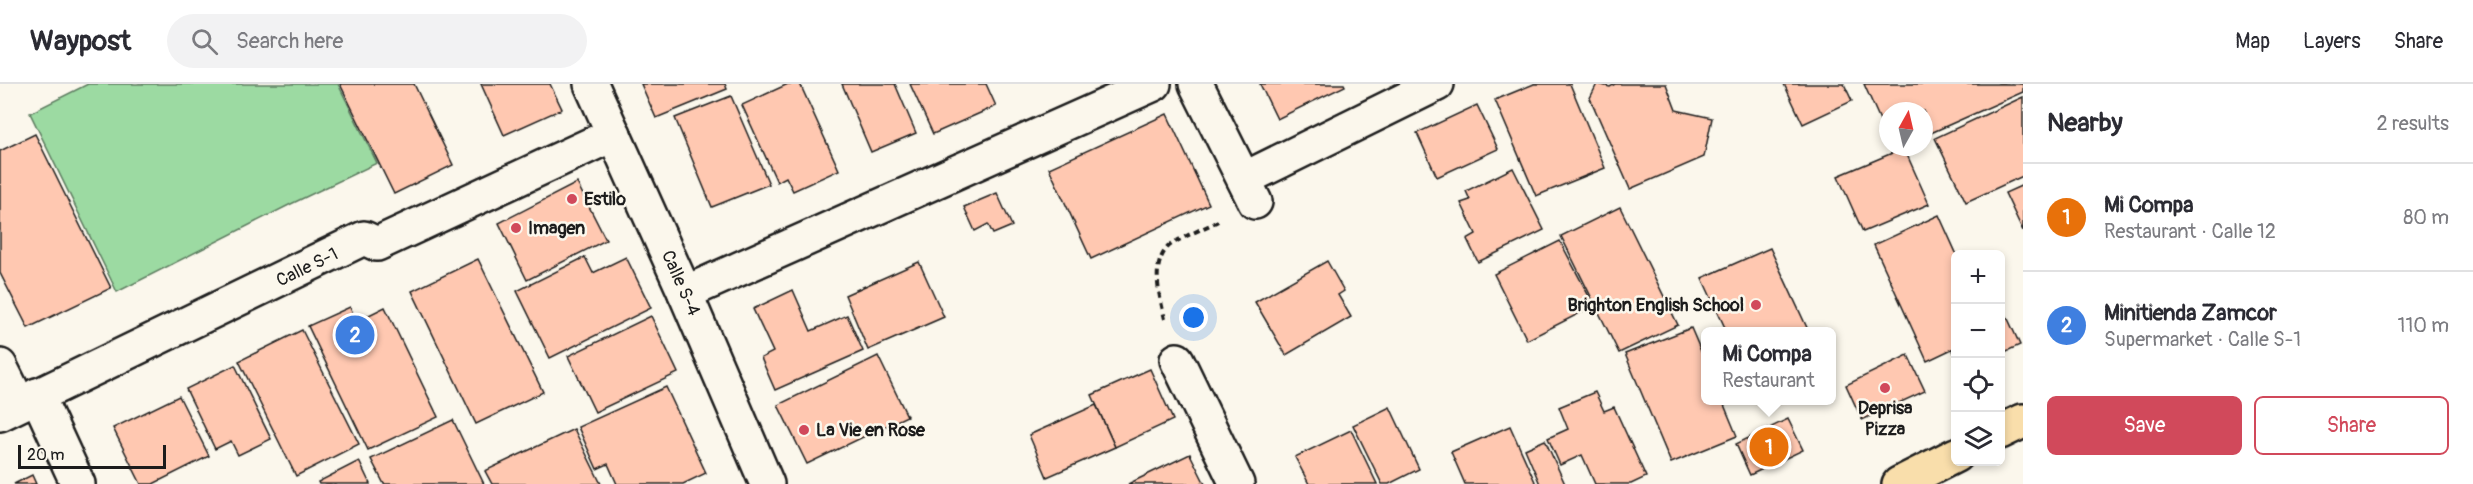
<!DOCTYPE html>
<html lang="en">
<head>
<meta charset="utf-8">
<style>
	:root { --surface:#fff; --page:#f2f2f3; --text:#2b2b33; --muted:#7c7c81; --line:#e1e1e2; --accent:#d1495b }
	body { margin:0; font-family:Pangolin,sans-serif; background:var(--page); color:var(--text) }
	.controls { position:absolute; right:18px; bottom:18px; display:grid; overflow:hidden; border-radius:9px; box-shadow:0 3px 9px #0003 }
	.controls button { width:54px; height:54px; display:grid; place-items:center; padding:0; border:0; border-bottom:2px solid var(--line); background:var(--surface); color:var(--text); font:30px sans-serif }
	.compass { position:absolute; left:1879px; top:18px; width:54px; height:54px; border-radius:50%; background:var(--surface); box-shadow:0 3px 9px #0003; rotate:8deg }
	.scale { position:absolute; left:18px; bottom:15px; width:148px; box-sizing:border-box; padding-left:6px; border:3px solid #1c1c1c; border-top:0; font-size:16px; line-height:21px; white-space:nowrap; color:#1c1c1c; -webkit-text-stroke:4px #fbf7ec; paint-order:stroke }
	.you { position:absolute; left:1194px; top:234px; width:21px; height:21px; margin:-15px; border:4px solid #fff; border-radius:50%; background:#1a73e8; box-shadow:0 0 0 9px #1a73e833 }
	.badge { display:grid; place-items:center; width:39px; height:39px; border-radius:50%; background:var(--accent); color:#fff; font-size:20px; font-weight:700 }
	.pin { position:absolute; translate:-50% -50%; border:3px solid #fff; box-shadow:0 2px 6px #0006 }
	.popup { position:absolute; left:1701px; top:243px; width:135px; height:78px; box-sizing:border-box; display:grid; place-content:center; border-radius:9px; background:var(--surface); filter:drop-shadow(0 2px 4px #0005); font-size:20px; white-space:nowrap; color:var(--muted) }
	.popup b { font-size:22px; color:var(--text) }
	.popup::after { content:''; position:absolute; left:50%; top:100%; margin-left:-12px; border:12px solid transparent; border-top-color:var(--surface) }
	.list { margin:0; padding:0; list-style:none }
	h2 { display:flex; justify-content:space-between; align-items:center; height:78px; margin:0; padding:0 24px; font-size:26px }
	h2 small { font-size:20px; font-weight:400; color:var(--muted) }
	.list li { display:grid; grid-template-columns:39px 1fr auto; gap:18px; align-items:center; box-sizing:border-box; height:108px; padding:0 24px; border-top:2px solid var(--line) }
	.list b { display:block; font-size:22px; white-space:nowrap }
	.list p { margin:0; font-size:20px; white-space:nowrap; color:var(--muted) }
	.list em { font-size:20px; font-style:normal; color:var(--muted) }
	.actions { display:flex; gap:12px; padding:18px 24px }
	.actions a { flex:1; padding:14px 0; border:2px solid var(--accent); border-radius:9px; text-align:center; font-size:21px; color:var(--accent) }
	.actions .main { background:var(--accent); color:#fff }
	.icon { flex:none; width:33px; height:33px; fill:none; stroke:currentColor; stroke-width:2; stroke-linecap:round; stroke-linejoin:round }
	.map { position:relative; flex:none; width:2023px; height:400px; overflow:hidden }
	header { display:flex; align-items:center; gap:36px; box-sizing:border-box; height:84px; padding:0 30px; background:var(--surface); border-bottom:2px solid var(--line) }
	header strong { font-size:28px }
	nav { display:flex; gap:33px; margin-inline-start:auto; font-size:21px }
	.search { width:420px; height:54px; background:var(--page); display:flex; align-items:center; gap:15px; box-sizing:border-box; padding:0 21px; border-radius:33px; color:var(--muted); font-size:22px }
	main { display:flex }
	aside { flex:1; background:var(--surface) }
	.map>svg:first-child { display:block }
	.green { fill:#9cdaa2; stroke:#5c7b5f; stroke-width:1.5 }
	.building { fill:#ffc8b1; stroke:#1c1c1c; stroke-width:1.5 }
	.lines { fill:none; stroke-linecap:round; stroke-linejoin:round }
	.minor-casing { stroke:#1c1c1c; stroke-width:38 }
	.major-casing { stroke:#1c1c1c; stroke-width:38 }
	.path { stroke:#1c1c1c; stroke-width:4; stroke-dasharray:6 4.5; stroke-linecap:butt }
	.minor { stroke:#fbf7ec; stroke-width:33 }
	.major { stroke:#f9deab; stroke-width:33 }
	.poi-dot { fill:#d1495b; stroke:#fbf7ec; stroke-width:2 }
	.labels { text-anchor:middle; stroke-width:5; stroke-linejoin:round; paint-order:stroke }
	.poi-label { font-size:18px; font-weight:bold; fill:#1c1c1c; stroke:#fbf7ec; text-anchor:start }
	.street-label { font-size:18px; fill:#1c1c1c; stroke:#fbf7ec }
</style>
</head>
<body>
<header>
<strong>Waypost</strong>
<div class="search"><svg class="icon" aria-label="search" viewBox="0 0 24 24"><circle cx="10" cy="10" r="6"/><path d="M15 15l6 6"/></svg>Search here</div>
<nav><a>Map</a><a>Layers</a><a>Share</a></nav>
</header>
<main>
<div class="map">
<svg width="2023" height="400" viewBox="0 0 2023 400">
	<rect width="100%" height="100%" fill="#fbf7ec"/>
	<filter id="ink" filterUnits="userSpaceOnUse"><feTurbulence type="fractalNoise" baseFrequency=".0167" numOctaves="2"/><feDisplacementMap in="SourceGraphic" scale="12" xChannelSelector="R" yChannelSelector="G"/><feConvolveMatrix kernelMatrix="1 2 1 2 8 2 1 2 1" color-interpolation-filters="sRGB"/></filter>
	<g filter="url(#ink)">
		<path class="green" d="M 88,0 L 338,0 L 377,79 L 291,120 L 117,208 L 30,29 Z"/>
		<g class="building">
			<path d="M 340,0 L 414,0 L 453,81 L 394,110 Z"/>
			<path d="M 481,0 L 550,0 L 562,25 L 504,51 Z"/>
			<path d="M 641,0 L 725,0 L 727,5 L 656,34 Z"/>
			<path d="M 788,0 L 800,0 L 839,86 L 793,107 L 786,93 L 777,98 L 742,21 Z"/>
			<path d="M 842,0 L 895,0 L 916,49 L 871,68 Z"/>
			<path d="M 910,0 L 986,0 L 996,22 L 933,50 Z"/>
			<path d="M 1260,0 L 1344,0 L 1345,2 L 1277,35 Z"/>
			<path d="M 1534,0 L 1570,0 L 1605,84 L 1536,112 L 1495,16 Z"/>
			<path d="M 1597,0 L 1610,3 L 1615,0 L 1666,0 L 1676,26 L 1712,34 L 1704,73 L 1630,105 L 1590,14 Z"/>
			<path d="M 1784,0 L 1844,0 L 1852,17 L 1803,40 Z"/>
			<path d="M 1864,0 L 2023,0 L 2023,8 L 1924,52 L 1924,27 L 1888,27 L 1888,54 Z"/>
			<path d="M 731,12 L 769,100 L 712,123 L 675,34 Z"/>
			<path d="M 2023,13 L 2023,92 L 1966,118 L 1935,54 Z"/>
			<path d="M 1477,21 L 1498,65 L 1437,93 L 1417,49 Z"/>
			<path d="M 1167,30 L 1209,120 L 1091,175 L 1049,84 Z"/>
			<path d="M 35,50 L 111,204 L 28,244 L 0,189 L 0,67 Z"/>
			<path d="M 1904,64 L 1929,120 L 1863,148 L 1838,92 Z"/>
			<path d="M 1513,84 L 1544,146 L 1478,178 L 1467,155 L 1476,150 L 1461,119 L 1470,116 L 1466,107 Z"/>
			<path d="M 577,99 L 606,156 L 527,196 L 499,139 Z"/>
			<path d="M 2023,101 L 2023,147 L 2005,109 Z"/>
			<path d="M 997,109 L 1012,142 L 993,150 L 988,140 L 975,147 L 964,123 Z"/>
			<path d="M 1620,123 L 1678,241 L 1619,269 L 1561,152 Z"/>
			<path d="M 1939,131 L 1957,171 L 1956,272 L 1952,265 L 1927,277 L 1874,161 Z"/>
			<path d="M 1560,157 L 1594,222 L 1527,256 L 1494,190 Z"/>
			<path d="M 1770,164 L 1809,248 L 1727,248 L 1702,194 Z"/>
			<path d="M 585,173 L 593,189 L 626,173 L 651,224 L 550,274 L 517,207 Z"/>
			<path d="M 478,175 L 543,308 L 476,340 L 412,207 Z"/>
			<path d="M 1327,177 L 1344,207 L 1338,211 L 1351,233 L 1286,271 L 1255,218 Z"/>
			<path d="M 919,178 L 944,233 L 868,266 L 845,211 Z"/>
			<path d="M 793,206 L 811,247 L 847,231 L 863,267 L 775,306 L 761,274 L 773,268 L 753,225 Z"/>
			<path d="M 350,223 L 357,237 L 385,223 L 438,333 L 368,366 L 308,242 Z"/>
			<path d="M 2003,224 L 2020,261 L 2000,270 L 2000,225 Z"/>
			<path d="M 651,232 L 678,289 L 595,328 L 568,272 Z"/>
			<path d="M 1691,244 L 1706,279 L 1706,316 L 1722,316 L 1737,352 L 1671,379 L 1625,270 Z"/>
			<path d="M 302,246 L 359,360 L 296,392 L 239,277 Z"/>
			<path d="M 1908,271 L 1925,307 L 1862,336 L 1846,301 Z"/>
			<path d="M 878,272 L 907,332 L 807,380 L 778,321 Z"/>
			<path d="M 235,281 L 271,355 L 238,371 L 231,357 L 215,365 L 186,305 Z"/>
			<path d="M 1150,285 L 1173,336 L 1115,363 L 1092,311 Z"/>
			<path d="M 666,303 L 706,389 L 683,400 L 617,400 L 608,380 L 597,385 L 578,343 Z"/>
			<path d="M 1595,308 L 1604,327 L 1614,323 L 1646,393 L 1631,400 L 1595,400 L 1582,371 L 1560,381 L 1548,354 L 1568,345 L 1559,323 Z"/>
			<path d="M 179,312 L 209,372 L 153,400 L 141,400 L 113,344 Z"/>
			<path d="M 1096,321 L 1115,363 L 1047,393 L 1029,351 Z"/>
			<path d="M 1390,323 L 1419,385 L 1389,400 L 1382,400 L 1353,341 Z"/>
			<path d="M 1788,335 L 1803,366 L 1750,391 L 1736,360 Z"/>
			<path d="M 453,336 L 484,400 L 384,400 L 371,375 Z"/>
			<path d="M 1510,342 L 1536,400 L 1465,400 L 1451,368 Z"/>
			<path d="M 574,345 L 601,400 L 492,400 L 485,387 Z"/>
			<path d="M 1351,346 L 1377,400 L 1309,400 L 1295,373 Z"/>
			<path d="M 1545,356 L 1565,400 L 1540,400 L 1525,365 Z"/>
			<path d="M 1190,370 L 1205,400 L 1128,400 Z"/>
			<path d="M 359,377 L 370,400 L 319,400 L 318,398 Z"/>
			<path d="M 32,391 L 36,400 L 14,400 Z"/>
		</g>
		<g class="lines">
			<defs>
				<g id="minor">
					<path d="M 591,0 L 685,209 L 767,400"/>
					<path d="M 1196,0 L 1255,118"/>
					<path d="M 1244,95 L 1437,0"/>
					<path d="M 685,209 L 1154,0"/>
					<path d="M 1177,276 L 1237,400"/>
					<path d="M 0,282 L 19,320"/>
					<path d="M 37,311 L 78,400"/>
					<path d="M 0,330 L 364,154 L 377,160 L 614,50"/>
				</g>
				<g id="major">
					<path d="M 2000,348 L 2023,337"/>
					<path d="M 1899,400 L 1956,371"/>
				</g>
			</defs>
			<use href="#minor" class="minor-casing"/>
			<use href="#major" class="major-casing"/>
			<path class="path" d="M 1165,235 C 1160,213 1150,182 1168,163 C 1175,156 1207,143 1218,137"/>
			<use href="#minor" class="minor"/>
			<use href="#major" class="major"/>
		</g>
	</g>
	<g class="poi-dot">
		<circle cx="572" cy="115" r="6"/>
		<circle cx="516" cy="144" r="6"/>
		<circle cx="1756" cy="221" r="6"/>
		<circle cx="1885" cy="304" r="6"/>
		<circle cx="804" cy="346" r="6"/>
	</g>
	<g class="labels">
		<g class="poi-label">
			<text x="584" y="121">Estilo</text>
			<text x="528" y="150">Imagen</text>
			<text x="1744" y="227" text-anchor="end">Brighton English School</text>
			<text x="1885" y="330" text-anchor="middle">Deprisa<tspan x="1885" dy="21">Pizza</tspan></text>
			<text x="816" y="352">La Vie en Rose</text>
		</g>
		<g class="street-label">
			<text transform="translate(307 183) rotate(-26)" y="6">Calle S-1</text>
			<text transform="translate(681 199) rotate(66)" y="6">Calle S-4</text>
		</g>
	</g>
</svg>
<div class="controls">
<button>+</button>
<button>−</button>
<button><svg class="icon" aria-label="locate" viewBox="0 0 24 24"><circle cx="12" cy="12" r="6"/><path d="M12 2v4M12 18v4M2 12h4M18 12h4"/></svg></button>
<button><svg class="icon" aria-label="layers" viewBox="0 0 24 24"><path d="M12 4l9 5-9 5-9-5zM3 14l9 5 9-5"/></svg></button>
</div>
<svg class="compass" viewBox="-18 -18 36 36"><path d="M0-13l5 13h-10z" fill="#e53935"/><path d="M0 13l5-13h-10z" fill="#7c7c81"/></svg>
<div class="scale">20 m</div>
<div class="you"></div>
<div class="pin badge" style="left:1769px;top:363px;background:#e8710a">1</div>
<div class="popup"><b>Mi Compa</b>Restaurant</div>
<div class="pin badge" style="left:355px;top:251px;background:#3f7fe0">2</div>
</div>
<aside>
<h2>Nearby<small>2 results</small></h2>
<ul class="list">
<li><span class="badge" style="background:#e8710a">1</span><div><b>Mi Compa</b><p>Restaurant · Calle 12</p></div><em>80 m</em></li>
<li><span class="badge" style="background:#3f7fe0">2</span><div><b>Minitienda Zamcor</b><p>Supermarket · Calle S-1</p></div><em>110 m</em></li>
</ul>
<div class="actions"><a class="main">Save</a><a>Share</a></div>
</aside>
</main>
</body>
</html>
